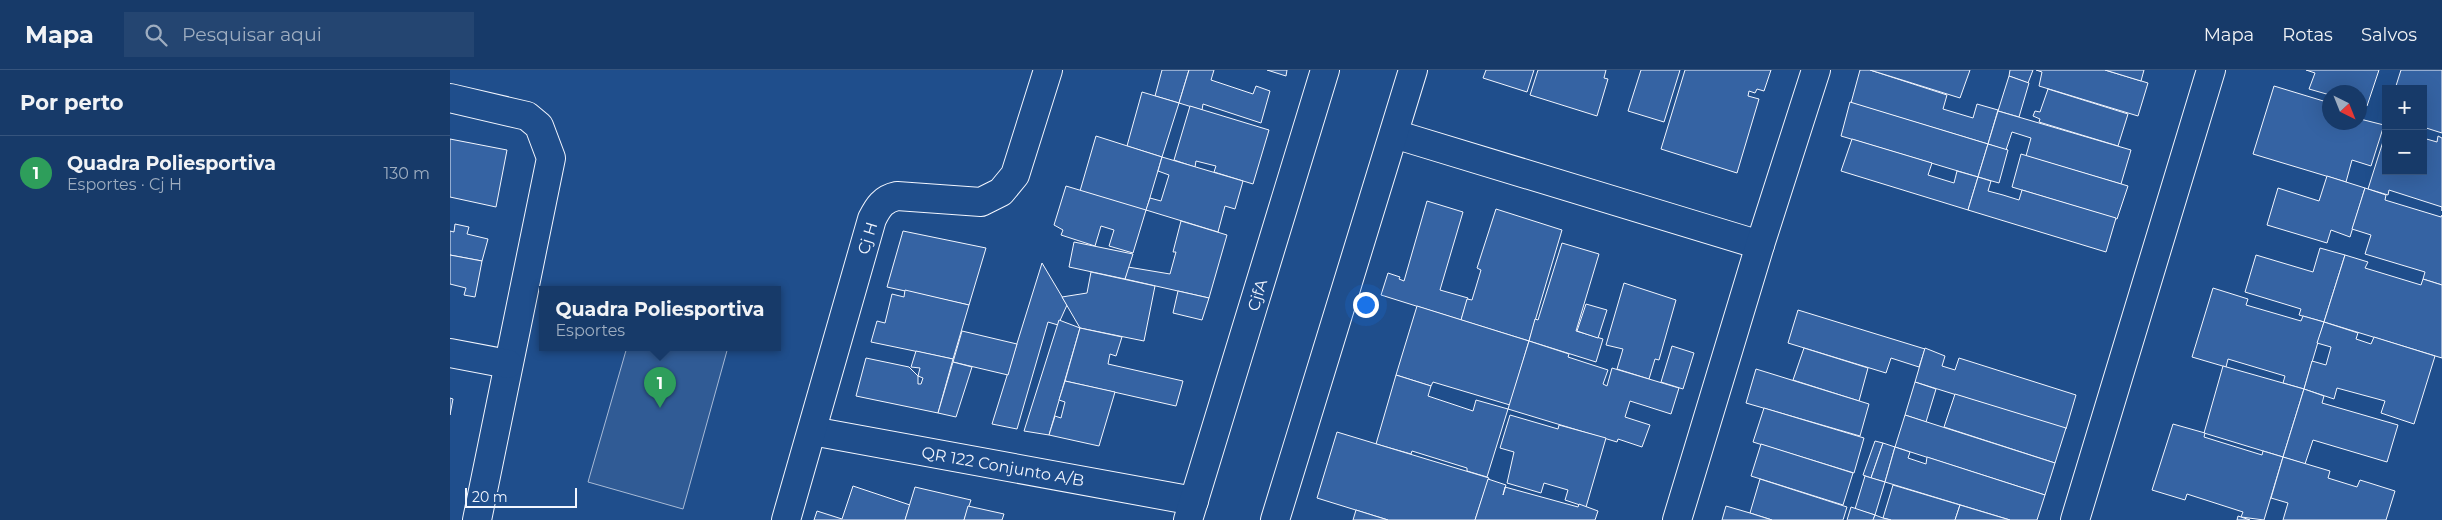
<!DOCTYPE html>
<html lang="pt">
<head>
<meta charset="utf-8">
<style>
	:root { --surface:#173a69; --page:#244571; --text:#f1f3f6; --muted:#9eadc0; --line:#36547d; --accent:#90b9f0 }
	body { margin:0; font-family:Montserrat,sans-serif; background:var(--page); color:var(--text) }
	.controls { position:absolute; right:15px; top:15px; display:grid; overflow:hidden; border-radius:0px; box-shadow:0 5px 20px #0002 }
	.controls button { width:45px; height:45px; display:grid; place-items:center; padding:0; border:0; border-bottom:1px solid var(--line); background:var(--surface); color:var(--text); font:25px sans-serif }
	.compass { position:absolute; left:1872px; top:15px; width:45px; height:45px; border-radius:50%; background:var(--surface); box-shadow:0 5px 20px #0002; rotate:137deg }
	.scale { position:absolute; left:15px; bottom:12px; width:112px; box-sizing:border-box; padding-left:5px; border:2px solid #f2f6ff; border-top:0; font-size:14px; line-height:18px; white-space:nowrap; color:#f2f6ff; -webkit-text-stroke:4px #1f4e8c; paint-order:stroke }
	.you { position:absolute; left:915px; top:234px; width:18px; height:18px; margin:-12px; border:4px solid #fff; border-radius:50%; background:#1a73e8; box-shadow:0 0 0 8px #1a73e833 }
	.badge { display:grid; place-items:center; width:32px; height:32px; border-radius:50%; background:var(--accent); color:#fff; font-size:16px; font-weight:700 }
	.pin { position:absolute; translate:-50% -41px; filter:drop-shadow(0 1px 2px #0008) }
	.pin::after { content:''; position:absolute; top:26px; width:18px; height:15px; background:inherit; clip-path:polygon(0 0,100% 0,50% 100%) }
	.popup { position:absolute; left:89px; top:216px; width:242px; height:65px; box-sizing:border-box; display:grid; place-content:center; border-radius:0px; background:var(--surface); filter:drop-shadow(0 1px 4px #0005); font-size:16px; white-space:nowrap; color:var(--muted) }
	.popup b { font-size:19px; color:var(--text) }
	.popup::after { content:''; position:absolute; left:50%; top:100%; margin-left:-10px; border:10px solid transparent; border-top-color:var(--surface) }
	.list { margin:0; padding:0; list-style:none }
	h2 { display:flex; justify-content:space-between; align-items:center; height:65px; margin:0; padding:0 20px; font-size:21px }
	h2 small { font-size:16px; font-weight:400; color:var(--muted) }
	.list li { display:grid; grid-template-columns:32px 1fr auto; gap:15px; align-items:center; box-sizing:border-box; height:75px; padding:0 20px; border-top:1px solid var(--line) }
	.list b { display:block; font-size:19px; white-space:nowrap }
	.list p { margin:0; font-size:16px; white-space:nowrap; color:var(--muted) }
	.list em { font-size:16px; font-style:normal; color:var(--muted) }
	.icon { flex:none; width:28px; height:28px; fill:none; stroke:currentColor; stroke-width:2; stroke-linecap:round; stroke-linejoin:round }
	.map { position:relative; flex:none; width:1992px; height:450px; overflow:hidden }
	header { display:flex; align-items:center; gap:30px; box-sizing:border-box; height:70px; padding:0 25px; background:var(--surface); border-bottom:1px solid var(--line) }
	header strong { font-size:24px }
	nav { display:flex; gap:28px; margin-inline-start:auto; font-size:18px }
	.search { width:350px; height:45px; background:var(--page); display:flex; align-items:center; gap:12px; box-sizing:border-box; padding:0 18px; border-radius:0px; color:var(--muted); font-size:19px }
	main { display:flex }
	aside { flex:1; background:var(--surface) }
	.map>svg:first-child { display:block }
	.built { fill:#305b95; stroke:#a8bbd7 }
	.building { fill:#3563a3; stroke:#f2f6ff; fill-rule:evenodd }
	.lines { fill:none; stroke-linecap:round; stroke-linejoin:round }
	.street-casing { stroke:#f2f6ff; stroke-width:30 }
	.secondary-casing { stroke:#f2f6ff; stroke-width:30 }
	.street { stroke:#1f4e8c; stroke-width:28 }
	.secondary { stroke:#1f4e8c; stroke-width:28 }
	.labels { text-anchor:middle; stroke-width:4; stroke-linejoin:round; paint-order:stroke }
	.street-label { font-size:16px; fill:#f2f6ff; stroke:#1f4e8c }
</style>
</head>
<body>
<header>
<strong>Mapa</strong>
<div class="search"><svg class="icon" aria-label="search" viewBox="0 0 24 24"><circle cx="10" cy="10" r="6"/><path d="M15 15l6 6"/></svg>Pesquisar aqui</div>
<nav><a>Mapa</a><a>Rotas</a><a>Salvos</a></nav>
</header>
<main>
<aside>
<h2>Por perto<small></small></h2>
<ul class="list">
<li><span class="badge" style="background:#2e9e5b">1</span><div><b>Quadra Poliesportiva</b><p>Esportes · Cj H</p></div><em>130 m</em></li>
</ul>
</aside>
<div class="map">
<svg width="1992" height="450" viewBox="0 0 1992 450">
	<rect width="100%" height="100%" fill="#1f4e8c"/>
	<path class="built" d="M 177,277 L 278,277 L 233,439 L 138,412 Z"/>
	<g class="building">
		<path d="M 712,0 L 739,0 L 729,33 L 705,26 Z"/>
		<path d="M 739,0 L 764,0 L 761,10 L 803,24 L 806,16 L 820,21 L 811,53 L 753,34 L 752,40 L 729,33 Z"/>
		<path d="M 817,0 L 837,0 L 836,6 Z"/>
		<path d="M 1036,0 L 1084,0 L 1077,22 L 1033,8 Z"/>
		<path d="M 1088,0 L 1156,0 L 1154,8 L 1158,9 L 1147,46 L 1080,25 Z"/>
		<path d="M 1191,0 L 1230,0 L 1214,52 L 1178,41 Z"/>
		<path d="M 1235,0 L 1321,0 L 1314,21 L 1307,19 L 1305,23 L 1299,21 L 1298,26 L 1309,29 L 1287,103 L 1211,79 Z"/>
		<path d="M 1410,0 L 1420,0 L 1497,25 L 1493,39 L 1523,48 L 1527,34 L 1548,40 L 1538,74 L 1401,33 Z"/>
		<path d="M 1420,0 L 1520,0 L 1510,28 Z"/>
		<path d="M 1560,0 L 1583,0 L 1578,13 L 1559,6 Z"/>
		<path d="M 1586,0 L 1655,0 L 1698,13 L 1688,46 L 1589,16 L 1592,2 Z"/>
		<path d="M 1655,0 L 1694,0 L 1691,11 Z"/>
		<path d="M 1856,0 L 1929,0 L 1917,36 L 1910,34 L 1910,22 L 1880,22 L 1880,25 L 1859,19 L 1865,3 Z"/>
		<path d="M 1951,0 L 1992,0 L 1992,63 L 1973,57 L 1973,19 L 1945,19 Z"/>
		<path d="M 1559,6 L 1579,13 L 1569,47 L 1548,41 Z"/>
		<path d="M 1824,16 L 1880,33 L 1880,52 L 1910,52 L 1910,49 L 1934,55 L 1921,96 L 1902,90 L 1896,112 L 1803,84 Z"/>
		<path d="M 1598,19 L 1678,44 L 1668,76 L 1589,52 L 1590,49 L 1583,46 L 1585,41 L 1590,42 Z"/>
		<path d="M 692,22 L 729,33 L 712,87 L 677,76 Z"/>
		<path d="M 1400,32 L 1538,74 L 1528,107 L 1391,66 Z"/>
		<path d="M 740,36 L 819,60 L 803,114 L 764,102 L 766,96 L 746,91 L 745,97 L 724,90 Z"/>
		<path d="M 1548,41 L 1681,80 L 1671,114 L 1576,86 L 1581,68 L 1562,62 L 1556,80 L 1538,74 Z"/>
		<path d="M 1936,62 L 1936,101 L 1973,101 L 1973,68 L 1987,72 L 1988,66 L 1992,68 L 1992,141 L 1992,137 L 1939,120 L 1938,125 L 1918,119 Z"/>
		<path d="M 646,66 L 712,87 L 696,141 L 630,121 Z"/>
		<path d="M 0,69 L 57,80 L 46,137 L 0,127 Z"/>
		<path d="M 1402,69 L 1482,93 L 1478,105 L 1504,113 L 1507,101 L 1528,107 L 1518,140 L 1391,101 Z"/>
		<path d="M 1538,74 L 1558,80 L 1549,113 L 1528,107 Z"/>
		<path d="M 1571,84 L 1678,116 L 1667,149 L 1562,117 Z"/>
		<path d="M 712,87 L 793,111 L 785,139 L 775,136 L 768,162 L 696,140 L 700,128 L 711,131 L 719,105 L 708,101 Z"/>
		<path d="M 1877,106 L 1915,118 L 1900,167 L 1881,160 L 1877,173 L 1817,155 L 1828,118 L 1869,131 Z"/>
		<path d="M 1528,107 L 1541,111 L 1538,121 L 1553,125 L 1569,130 L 1572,120 L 1666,148 L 1656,182 L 1518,140 Z"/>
		<path d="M 616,116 L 696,140 L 683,183 L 659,176 L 664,160 L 651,156 L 645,176 L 611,165 L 613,160 L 604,155 Z"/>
		<path d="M 1915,118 L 1936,125 L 1935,130 L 1991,147 L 1992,145 L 1992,215 L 1973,209 L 1975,202 L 1915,184 L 1921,165 L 1902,159 Z"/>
		<path d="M 977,131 L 1013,142 L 990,220 L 1018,228 L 1011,250 L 931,225 L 938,203 L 950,207 L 949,209 L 954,211 Z"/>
		<path d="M 1046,139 L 1112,160 L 1079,271 L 1011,250 L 1017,229 L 1022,230 L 1031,200 L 1027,198 Z"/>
		<path d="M 731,151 L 777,165 L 759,228 L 675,209 L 678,197 L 720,204 L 726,182 L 723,182 Z"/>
		<path d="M 5,154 L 19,157 L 17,164 L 38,169 L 32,191 L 0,185 L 0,161 L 4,162 Z"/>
		<path d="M 453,161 L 536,178 L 519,235 L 437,217 Z"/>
		<path d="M 624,172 L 683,184 L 675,209 L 619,197 Z"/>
		<path d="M 1112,173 L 1149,184 L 1126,261 L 1153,269 L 1146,292 L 1079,271 L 1085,249 L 1088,250 Z"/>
		<path d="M 1870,178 L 1895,185 L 1874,252 L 1849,245 L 1851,239 L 1795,222 L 1806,185 L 1863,202 Z"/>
		<path d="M 0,185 L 32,191 L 25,227 L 14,225 L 16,218 L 0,214 Z"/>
		<path d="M 1895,185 L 1918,192 L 1915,198 L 1971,215 L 1973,209 L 1992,215 L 1992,288 L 1874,252 Z"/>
		<path d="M 592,193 L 617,235 L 608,255 L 598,252 L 567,359 L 542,354 Z"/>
		<path d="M 641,202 L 705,216 L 694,271 L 630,258 L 612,227 L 637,223 Z"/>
		<path d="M 1174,213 L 1226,230 L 1209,290 L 1205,289 L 1199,309 L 1167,299 L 1173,279 L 1156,275 Z"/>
		<path d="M 1763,218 L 1798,229 L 1796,235 L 1851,251 L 1853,246 L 1874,252 L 1854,319 L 1833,313 L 1835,306 L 1778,289 L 1776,297 L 1742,287 Z"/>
		<path d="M 455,220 L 519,235 L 503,289 L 421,272 L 427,251 L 435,253 L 442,224 L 454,227 Z"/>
		<path d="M 728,221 L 759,228 L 752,250 L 723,243 Z"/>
		<path d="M 1136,234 L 1157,240 L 1148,268 L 1127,261 Z"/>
		<path d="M 967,236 L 1079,271 L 1060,335 L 983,312 L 981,316 L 946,305 Z"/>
		<path d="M 1348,240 L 1475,279 L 1469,297 L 1441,288 L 1436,303 L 1338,273 Z"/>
		<path d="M 609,250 L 630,258 L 599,365 L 574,361 Z"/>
		<path d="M 1874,252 L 1908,263 L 1906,269 L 1921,274 L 1924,267 L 1985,286 L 1964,354 L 1931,343 L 1935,331 L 1887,318 L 1884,329 L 1854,319 L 1862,291 L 1876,295 L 1881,277 L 1867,273 Z"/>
		<path d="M 630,258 L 672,267 L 666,286 L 660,284 L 658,294 L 733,311 L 726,336 L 615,311 Z"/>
		<path d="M 512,261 L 567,274 L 558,305 L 503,292 Z"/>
		<path d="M 1079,271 L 1119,284 L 1118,287 L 1158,300 L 1153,314 L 1157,316 L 1162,298 L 1229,318 L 1221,344 L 1180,331 L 1175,347 L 1200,355 L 1192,377 L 1168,369 L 1167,372 L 1058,339 Z"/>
		<path d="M 1222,276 L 1244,283 L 1233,319 L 1211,312 Z"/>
		<path d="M 1354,278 L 1418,298 L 1409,331 L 1343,310 Z"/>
		<path d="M 1475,278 L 1495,286 L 1492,296 L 1505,300 L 1509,288 L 1626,325 L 1616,359 L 1465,312 Z"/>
		<path d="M 466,281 L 503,289 L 488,343 L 406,326 L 416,288 L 459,297 L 468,306 L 470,298 L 461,297 ZM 468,306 L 473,308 L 471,314 L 468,314 Z"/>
		<path d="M 503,292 L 522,297 L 506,347 L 488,343 Z"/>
		<path d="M 1773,296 L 1854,319 L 1833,387 L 1754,363 Z"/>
		<path d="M 1306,299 L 1419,334 L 1410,366 L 1296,333 Z"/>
		<path d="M 946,305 L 981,316 L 978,326 L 1023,341 L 1026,330 L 1058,339 L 1037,407 L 1017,401 L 1017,398 L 962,381 L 961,384 L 926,374 Z"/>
		<path d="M 615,311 L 665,322 L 649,376 L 599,365 L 605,346 L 611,348 L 615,332 L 609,330 Z"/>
		<path d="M 1465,312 L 1486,319 L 1476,352 L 1455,345 Z"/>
		<path d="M 1854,319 L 1874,326 L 1872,333 L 1948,355 L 1937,392 L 1863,370 L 1855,394 L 1833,387 Z"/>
		<path d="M 1505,324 L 1616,358 L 1605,393 L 1494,357 Z"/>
		<path d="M 0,328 L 3,329 L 0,345 Z"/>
		<path d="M 1314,338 L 1414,368 L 1404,403 L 1303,372 Z"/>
		<path d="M 1060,345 L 1108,359 L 1109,355 L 1156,368 L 1136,437 L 1115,430 L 1118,420 L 1094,413 L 1091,423 L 1057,413 L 1064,382 L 1050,378 Z"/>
		<path d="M 1455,345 L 1605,393 L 1595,425 L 1445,377 Z"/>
		<path d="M 1723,354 L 1755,363 L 1754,367 L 1812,385 L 1813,381 L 1833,387 L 1814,450 L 1791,447 L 1793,442 L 1737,424 L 1735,430 L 1702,420 Z"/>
		<path d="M 887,362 L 1039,408 L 1025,450 L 938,450 L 867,428 Z"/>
		<path d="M 1425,371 L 1433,373 L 1421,408 L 1413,405 Z"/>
		<path d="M 1433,373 L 1445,377 L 1435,412 L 1421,408 Z"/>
		<path d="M 1311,374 L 1403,403 L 1393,435 L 1301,406 Z"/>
		<path d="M 1445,377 L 1460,382 L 1458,388 L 1476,394 L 1477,387 L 1595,425 L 1587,450 L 1560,450 L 1435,412 Z"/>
		<path d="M 1833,387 L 1880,401 L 1878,408 L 1907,417 L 1910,410 L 1945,421 L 1936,450 L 1833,450 L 1838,433 L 1821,428 Z"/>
		<path d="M 1415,406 L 1435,412 L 1425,445 L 1405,439 Z"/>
		<path d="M 1038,409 L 1056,415 L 1053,425 L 1055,417 L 1128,437 L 1129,434 L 1148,441 L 1145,450 L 1025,450 Z"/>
		<path d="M 1310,409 L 1397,437 L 1393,450 L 1322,450 L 1300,443 Z"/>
		<path d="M 1443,415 L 1510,435 L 1505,450 L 1441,450 L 1433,448 Z"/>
		<path d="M 403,416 L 460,435 L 455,450 L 364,450 L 367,441 L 392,449 Z"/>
		<path d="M 465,417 L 521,430 L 514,450 L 455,450 Z"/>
		<path d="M 1510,435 L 1560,450 L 1505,450 Z"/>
		<path d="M 518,436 L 554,444 L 552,450 L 514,450 Z"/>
		<path d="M 1276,436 L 1300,443 L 1322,450 L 1272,450 Z"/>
		<path d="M 1401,437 L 1425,445 L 1423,450 L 1397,450 Z"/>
		<path d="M 906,440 L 938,450 L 903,450 Z"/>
		<path d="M 1425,445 L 1433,448 L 1441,450 L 1423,450 Z"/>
		<path d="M 1788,446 L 1800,450 L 1787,450 Z"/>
	</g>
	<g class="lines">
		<defs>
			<g id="street">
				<path d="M 0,28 L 77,46 L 89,56 L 101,88 L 27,450"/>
				<path d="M 944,64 L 1310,175"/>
				<path d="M 0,283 L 58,294"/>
				<path d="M 362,361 L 744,431"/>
				<path d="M 336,450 L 422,149 C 428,137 433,129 447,126 L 531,132 L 551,122 L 565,105 L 598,0"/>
				<path d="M 738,450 L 875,0"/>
				<path d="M 1625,450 L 1761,0"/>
			</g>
			<g id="secondary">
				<path d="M 825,450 L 963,0"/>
				<path d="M 1227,450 L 1310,175 L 1366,0"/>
			</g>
		</defs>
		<use href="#street" class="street-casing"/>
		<use href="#secondary" class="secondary-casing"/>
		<use href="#street" class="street"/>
		<use href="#secondary" class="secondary"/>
	</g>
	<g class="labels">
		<g class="street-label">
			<text transform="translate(417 168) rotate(-73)" y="6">Cj H</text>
			<text transform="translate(807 225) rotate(-73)" y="6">CjfA</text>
			<text transform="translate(553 396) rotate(10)" y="6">QR 122 Conjunto A/B</text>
		</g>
	</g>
</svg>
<div class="controls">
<button>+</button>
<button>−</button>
</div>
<svg class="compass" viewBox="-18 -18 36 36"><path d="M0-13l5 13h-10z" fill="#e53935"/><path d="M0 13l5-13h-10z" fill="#9eadc0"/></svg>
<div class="scale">20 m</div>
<div class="you"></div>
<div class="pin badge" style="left:210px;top:338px;background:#2e9e5b">1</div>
<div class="popup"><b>Quadra Poliesportiva</b>Esportes</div>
</div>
</main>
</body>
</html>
